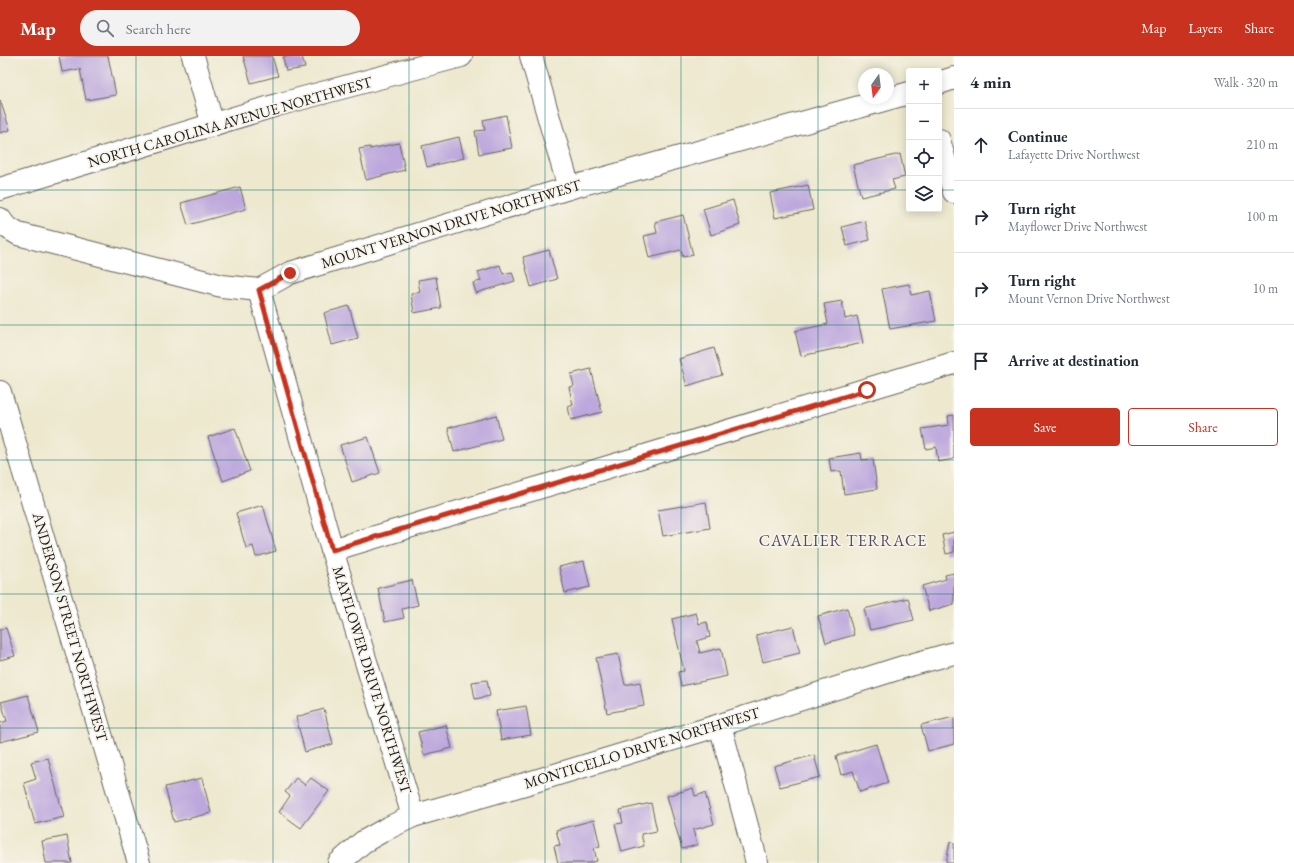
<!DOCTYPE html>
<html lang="en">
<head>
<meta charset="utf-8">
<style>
	:root { --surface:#fff; --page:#f2f2f3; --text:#1f2937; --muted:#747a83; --line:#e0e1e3; --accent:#c8321e }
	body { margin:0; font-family:"EB Garamond",serif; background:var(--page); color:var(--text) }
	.controls { position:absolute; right:12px; top:12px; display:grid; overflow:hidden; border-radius:4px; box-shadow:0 2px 10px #0003 }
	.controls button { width:36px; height:36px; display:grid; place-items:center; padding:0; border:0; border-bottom:1px solid var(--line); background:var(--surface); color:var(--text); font:20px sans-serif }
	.compass { position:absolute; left:858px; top:12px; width:36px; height:36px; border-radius:50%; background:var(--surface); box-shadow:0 2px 10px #0003; rotate:194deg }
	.stop { position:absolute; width:12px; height:12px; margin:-9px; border:3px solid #c8321e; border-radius:50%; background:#fff }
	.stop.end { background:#c8321e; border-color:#fff; box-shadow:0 1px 4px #0008 }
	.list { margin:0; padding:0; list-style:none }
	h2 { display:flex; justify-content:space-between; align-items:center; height:52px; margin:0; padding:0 16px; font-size:17px }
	h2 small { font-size:13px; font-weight:400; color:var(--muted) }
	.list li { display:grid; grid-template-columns:26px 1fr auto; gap:12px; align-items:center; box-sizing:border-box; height:72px; padding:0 16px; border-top:1px solid var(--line) }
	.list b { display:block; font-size:15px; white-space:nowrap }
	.list p { margin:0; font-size:13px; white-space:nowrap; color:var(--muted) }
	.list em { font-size:13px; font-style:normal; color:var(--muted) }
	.actions { display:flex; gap:8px; padding:12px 16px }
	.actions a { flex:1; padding:9px 0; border:1px solid var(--accent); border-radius:4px; text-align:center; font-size:14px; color:var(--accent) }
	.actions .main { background:var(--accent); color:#fff }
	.icon { flex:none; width:22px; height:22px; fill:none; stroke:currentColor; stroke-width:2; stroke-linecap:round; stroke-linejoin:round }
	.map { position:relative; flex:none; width:954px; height:807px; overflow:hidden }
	header { display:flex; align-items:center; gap:24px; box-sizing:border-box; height:56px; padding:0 20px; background:var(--accent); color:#fff }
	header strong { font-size:19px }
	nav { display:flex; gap:22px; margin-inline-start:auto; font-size:14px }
	.search { width:280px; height:36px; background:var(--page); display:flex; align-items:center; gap:10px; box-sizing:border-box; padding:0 14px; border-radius:22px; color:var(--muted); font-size:15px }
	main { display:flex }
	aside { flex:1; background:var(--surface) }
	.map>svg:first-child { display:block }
	.building { fill:#bda7dd }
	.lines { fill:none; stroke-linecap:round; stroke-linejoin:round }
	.minor-casing { stroke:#65635a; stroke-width:24 }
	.minor { stroke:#fff; stroke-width:22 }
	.route { stroke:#c8321e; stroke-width:5 }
	.grid { fill:none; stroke:#0f766e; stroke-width:1; stroke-opacity:0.55 }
	.labels { text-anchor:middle; stroke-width:3.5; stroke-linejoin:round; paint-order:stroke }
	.street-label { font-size:15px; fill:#1c1c1c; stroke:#f7f3e8 }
	.neighbourhood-label { font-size:16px; letter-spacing:1px; fill:#544d60; stroke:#f7f3e8 }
</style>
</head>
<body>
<header>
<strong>Map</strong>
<div class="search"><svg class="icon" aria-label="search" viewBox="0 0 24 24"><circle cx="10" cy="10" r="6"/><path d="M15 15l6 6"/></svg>Search here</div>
<nav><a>Map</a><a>Layers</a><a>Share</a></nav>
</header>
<main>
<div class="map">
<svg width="954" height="807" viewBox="0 0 954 807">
	<rect width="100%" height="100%" fill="#f7f3e8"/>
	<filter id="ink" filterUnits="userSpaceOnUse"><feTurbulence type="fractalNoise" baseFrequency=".025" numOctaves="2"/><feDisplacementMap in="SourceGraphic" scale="8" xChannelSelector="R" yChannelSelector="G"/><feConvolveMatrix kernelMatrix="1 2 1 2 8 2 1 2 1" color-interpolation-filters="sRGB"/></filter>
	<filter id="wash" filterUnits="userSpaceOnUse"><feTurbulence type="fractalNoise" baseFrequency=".012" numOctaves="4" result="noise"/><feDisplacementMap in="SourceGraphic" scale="16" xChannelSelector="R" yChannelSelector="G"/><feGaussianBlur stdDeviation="0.9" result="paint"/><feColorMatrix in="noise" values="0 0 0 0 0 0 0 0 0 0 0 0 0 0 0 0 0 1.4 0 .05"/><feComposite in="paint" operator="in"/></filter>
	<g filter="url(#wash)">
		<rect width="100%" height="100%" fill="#ede8ce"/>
		<g id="blocks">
			<g class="building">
				<path d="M 59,0 L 108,0 L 116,39 L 86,44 L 80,13 L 62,16 Z"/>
				<path d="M 243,0 L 272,0 L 278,20 L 251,27 Z"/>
				<path d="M 290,0 L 302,0 L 305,12 L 286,15 L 283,1 Z"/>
				<path d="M 0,44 L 10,74 L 0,77 Z"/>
				<path d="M 506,59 L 512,92 L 479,98 L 475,75 L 485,74 L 483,64 Z"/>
				<path d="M 459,81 L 464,102 L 427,111 L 422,90 Z"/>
				<path d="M 399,87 L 405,114 L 366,124 L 359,93 L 370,91 L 370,93 Z"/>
				<path d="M 900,98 L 905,121 L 892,124 L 895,133 L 861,141 L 853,109 Z"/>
				<path d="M 808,129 L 813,154 L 775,162 L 770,137 Z"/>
				<path d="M 240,131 L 246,153 L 188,169 L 181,147 Z"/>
				<path d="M 733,144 L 740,169 L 711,179 L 703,153 Z"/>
				<path d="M 683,159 L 693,199 L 683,201 L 681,194 L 649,202 L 644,180 L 657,177 L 655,166 Z"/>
				<path d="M 865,165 L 870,184 L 847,190 L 842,171 Z"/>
				<path d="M 549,194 L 557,223 L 531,231 L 523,201 Z"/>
				<path d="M 500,209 L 503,218 L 512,216 L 515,225 L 476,237 L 473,227 L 481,225 L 478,216 Z"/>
				<path d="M 436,221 L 441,252 L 414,257 L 411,238 L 420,236 L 418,224 Z"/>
				<path d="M 909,228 L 911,239 L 930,235 L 936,265 L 890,273 L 882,233 Z"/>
				<path d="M 842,245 L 845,263 L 857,260 L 863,287 L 801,300 L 795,275 L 828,268 L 824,248 Z"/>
				<path d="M 349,250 L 358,282 L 332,289 L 324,257 Z"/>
				<path d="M 714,292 L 722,319 L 687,330 L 679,303 Z"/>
				<path d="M 591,313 L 602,356 L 571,364 L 568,351 L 573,349 L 569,331 L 574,330 L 571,318 Z"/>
				<path d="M 496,359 L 502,383 L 454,396 L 448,372 Z"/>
				<path d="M 954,359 L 954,403 L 938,406 L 936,391 L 926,393 L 922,373 L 949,369 L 948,360 Z"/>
				<path d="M 235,372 L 250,415 L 223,425 L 208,381 Z"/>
				<path d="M 368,381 L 380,417 L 352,426 L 340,389 Z"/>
				<path d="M 861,397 L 862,404 L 873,403 L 877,433 L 844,438 L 841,415 L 831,416 L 829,402 Z"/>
				<path d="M 706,446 L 710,472 L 663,480 L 658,454 Z"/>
				<path d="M 263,449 L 276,495 L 256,501 L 253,490 L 246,492 L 236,457 Z"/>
				<path d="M 954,476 L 954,496 L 946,498 L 942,479 Z"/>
				<path d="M 584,505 L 590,531 L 565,537 L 559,511 Z"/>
				<path d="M 954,517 L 954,548 L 929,555 L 922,530 L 946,523 L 945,519 Z"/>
				<path d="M 412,524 L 418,549 L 402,553 L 404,562 L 385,566 L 378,532 Z"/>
				<path d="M 908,542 L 914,564 L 870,574 L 864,553 Z"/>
				<path d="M 847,552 L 854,579 L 826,587 L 818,560 Z"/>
				<path d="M 696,557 L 699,568 L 707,566 L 710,581 L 697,585 L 700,597 L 721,592 L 727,620 L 681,630 L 678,616 L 684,615 L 672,563 Z"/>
				<path d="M 793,570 L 800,597 L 763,606 L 756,579 Z"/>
				<path d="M 6,572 L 15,600 L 0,604 L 0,573 Z"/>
				<path d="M 618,598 L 625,629 L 640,626 L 644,650 L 607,657 L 596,602 Z"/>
				<path d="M 487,624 L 490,640 L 475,643 L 472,626 Z"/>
				<path d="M 28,639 L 39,676 L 0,686 L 0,667 L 7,665 L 1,646 Z"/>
				<path d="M 526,650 L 531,679 L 501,684 L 496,655 Z"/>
				<path d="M 324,653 L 333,688 L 305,696 L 296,661 Z"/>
				<path d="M 954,661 L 954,688 L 928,695 L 921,669 Z"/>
				<path d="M 446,669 L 452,692 L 424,699 L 418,676 Z"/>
				<path d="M 876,688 L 888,727 L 860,736 L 853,715 L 841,719 L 836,700 Z"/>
				<path d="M 814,699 L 820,721 L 780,731 L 774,710 Z"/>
				<path d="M 48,702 L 64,761 L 35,768 L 24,727 L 36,723 L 31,706 Z"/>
				<path d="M 202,722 L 211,757 L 174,766 L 165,731 Z"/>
				<path d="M 296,722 L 305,729 L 311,722 L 329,735 L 301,772 L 279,756 L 290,740 L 285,736 Z"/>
				<path d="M 693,732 L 695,740 L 705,737 L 714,768 L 693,774 L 697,789 L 682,793 L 667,740 Z"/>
				<path d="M 651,747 L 657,775 L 641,778 L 644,790 L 622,796 L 615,768 L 623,767 L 620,754 Z"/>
				<path d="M 594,764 L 600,790 L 594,792 L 597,805 L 589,807 L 558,807 L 554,790 L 560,789 L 556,774 Z"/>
				<path d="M 67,780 L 72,807 L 46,807 L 42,785 Z"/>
				<path d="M 950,786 L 954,787 L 954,807 L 946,807 Z"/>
			</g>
		</g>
	</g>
	<g filter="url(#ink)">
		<use href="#blocks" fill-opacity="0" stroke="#65635a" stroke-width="1"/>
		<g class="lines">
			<defs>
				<g id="minor">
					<path d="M 193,0 L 213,69"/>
					<path d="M 531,0 L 569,132"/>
					<path d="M 939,27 L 954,22"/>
					<path d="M 939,84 L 954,136"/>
					<path d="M 0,133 L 277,49 L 461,0"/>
					<path d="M 0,163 L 5,170 L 18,178 L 222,230 L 259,234 L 290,217 L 569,132 L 909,37"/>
					<path d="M 259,234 L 332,494 L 413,760"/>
					<path d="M 0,336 L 139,807"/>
					<path d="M 332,494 L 954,307"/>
					<path d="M 720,669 L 757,807"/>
					<path d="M 339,807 L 363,786 L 386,773 L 413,760 L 525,728 L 720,669 L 903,611 L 954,597"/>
				</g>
			</defs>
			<use href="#minor" class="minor-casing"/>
			<use href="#minor" class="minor"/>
		</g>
	</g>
	<g class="lines" filter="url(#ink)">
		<path class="route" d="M 290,217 L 259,234 L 332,494 L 867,334"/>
	</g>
	<path class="grid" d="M 136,0 L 136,807M 273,0 L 273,807M 409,0 L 409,807M 545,0 L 545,807M 681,0 L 681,807M 818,0 L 818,807M 0,134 L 909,134M 939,134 L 954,134M 0,269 L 954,269M 0,404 L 954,404M 0,538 L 954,538M 0,672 L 954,672"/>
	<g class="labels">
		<g class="street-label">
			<text transform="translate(230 66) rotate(-16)" y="5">NORTH CAROLINA AVENUE NORTHWEST</text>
			<text transform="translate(451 168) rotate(-17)" y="5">MOUNT VERNON DRIVE NORTHWEST</text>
			<text transform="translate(70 571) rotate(74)" y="5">ANDERSON STREET NORTHWEST</text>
			<text transform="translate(372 624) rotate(73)" y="5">MAYFLOWER DRIVE NORTHWEST</text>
			<text transform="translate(642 692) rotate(-17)" y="5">MONTICELLO DRIVE NORTHWEST</text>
		</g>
		<g class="neighbourhood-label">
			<text x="843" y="490">CAVALIER TERRACE</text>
		</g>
	</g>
</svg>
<div class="controls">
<button>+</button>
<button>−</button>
<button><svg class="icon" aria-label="locate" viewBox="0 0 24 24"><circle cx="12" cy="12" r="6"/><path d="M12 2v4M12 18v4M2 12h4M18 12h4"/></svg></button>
<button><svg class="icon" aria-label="layers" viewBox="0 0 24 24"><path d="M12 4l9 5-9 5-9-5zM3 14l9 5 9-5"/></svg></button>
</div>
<svg class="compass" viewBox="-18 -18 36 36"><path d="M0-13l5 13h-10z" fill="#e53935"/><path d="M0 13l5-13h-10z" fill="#747a83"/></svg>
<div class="stop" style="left:867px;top:334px"></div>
<div class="stop end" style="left:290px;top:217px"></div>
</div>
<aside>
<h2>4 min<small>Walk · 320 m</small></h2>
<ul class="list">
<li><svg class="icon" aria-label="ahead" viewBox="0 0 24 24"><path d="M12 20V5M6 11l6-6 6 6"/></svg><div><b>Continue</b><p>Lafayette Drive Northwest</p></div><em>210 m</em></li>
<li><svg class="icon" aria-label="right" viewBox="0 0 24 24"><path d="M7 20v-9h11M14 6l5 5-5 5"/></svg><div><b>Turn right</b><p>Mayflower Drive Northwest</p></div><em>100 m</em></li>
<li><svg class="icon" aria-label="right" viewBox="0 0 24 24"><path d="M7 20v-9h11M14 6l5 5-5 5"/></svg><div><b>Turn right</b><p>Mount Vernon Drive Northwest</p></div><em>10 m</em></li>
<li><svg class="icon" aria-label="arrive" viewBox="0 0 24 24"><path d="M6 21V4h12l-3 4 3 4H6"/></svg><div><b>Arrive at destination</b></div></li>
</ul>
<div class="actions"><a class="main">Save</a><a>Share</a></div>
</aside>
</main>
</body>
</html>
